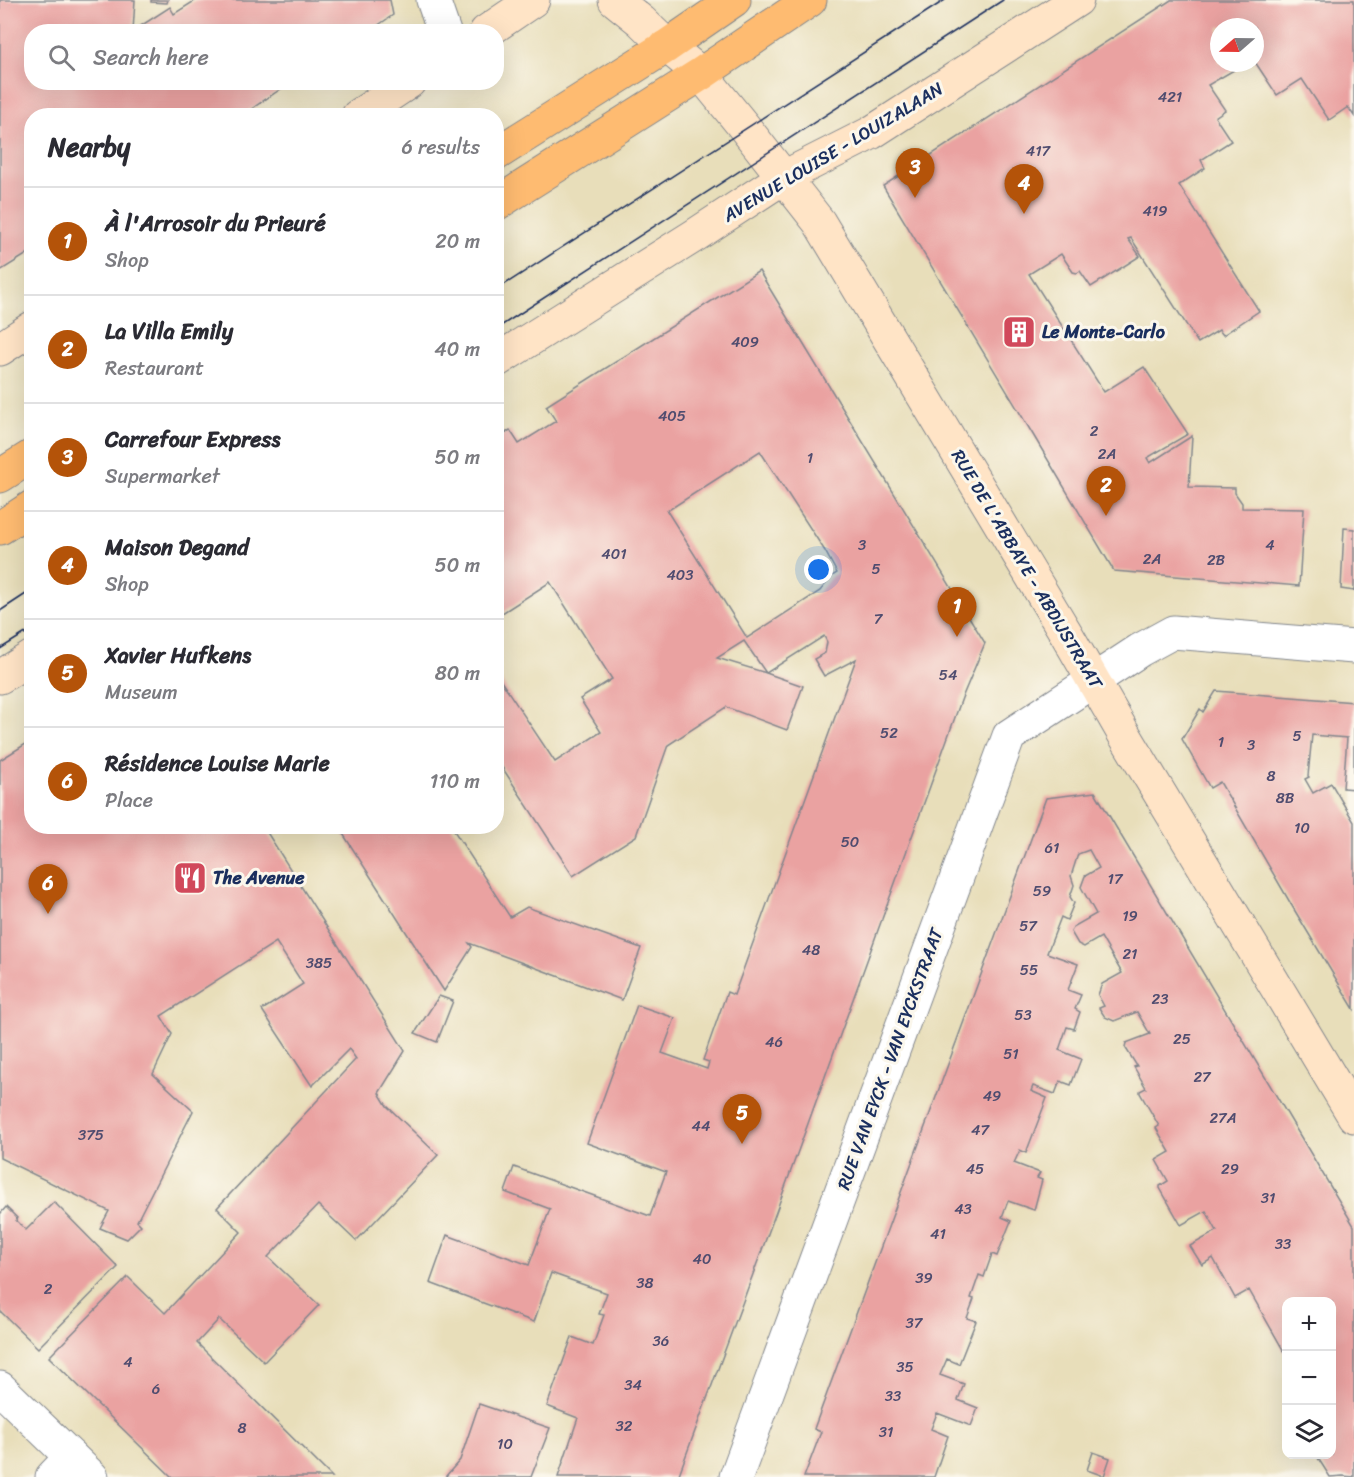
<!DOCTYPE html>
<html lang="en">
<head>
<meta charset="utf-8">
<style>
	:root { --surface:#fff; --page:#f2f2f3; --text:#2b2b33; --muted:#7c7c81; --line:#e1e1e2; --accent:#b45309 }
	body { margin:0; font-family:Sriracha,sans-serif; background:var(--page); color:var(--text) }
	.controls { position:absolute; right:18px; bottom:18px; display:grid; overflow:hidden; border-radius:12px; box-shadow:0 6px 24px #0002 }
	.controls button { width:54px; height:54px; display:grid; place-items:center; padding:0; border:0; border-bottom:2px solid var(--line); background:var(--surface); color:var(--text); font:30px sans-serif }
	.compass { position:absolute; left:1210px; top:18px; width:54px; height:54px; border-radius:50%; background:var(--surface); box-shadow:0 6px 24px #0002; rotate:250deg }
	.you { position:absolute; left:819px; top:570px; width:21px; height:21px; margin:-15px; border:4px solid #fff; border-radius:50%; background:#1a73e8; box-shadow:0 0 0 9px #1a73e833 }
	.badge { display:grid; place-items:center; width:39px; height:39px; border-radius:50%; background:var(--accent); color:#fff; font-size:20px; font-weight:700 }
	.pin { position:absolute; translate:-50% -50px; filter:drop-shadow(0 2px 3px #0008) }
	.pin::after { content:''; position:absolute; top:32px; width:21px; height:18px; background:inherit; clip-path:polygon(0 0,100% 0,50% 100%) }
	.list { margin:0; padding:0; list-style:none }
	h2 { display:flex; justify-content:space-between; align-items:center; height:78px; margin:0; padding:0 24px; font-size:26px }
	h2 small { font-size:20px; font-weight:400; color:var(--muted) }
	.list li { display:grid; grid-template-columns:39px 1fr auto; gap:18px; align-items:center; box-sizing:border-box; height:108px; padding:0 24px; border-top:2px solid var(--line) }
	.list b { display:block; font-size:22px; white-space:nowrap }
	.list p { margin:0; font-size:20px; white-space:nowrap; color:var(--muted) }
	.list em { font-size:20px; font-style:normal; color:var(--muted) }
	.icon { flex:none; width:33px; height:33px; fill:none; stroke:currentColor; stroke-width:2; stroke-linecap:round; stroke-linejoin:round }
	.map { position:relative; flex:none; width:1354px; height:1477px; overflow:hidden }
	.search { position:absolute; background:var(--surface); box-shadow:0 6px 24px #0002; left:24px; top:24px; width:480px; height:66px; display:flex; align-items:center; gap:15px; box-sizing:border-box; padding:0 21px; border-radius:24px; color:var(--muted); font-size:22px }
	.panel { position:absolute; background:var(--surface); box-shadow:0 6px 24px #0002; left:24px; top:108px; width:480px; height:726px; border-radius:24px }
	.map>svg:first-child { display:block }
	.building { fill:#eaa2a1; fill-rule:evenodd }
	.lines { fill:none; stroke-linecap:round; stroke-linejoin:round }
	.street-casing { stroke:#82868c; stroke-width:35 }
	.secondary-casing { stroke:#82868c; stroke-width:35 }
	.highway-casing { stroke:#82868c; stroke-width:35 }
	.street { stroke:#fff; stroke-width:33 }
	.secondary { stroke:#ffe4c6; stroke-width:33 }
	.highway { stroke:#febb71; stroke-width:33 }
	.tram { stroke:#1b2f5e; stroke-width:1.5 }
	.labels { text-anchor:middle; stroke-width:6; stroke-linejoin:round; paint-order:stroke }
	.number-label { font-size:15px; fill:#4f4c6f }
	.street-label { font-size:18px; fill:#1b2f5e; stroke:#fbf7ec }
	.poi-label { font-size:18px; font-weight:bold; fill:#1b2f5e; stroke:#fbf7ec; text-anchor:start }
</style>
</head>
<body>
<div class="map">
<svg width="1354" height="1477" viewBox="0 0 1354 1477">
	<rect width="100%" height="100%" fill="#fbf7ec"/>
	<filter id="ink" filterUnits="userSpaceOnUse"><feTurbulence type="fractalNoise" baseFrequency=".0167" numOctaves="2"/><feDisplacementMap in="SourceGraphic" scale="12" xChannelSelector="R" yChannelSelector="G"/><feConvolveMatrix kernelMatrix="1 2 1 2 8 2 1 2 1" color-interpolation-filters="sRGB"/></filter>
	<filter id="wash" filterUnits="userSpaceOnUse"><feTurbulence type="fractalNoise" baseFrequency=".008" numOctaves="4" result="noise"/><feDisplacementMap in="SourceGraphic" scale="24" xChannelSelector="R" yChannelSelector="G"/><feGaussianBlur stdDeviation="1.35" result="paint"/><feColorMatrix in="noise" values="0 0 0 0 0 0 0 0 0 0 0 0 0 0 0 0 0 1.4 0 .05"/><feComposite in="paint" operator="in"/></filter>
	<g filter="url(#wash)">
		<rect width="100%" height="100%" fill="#e8deba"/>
		<g id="blocks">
			<g class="building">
				<path d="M 0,0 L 135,0 L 133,31 L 170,7 L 174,14 L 196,0 L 390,0 L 393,15 L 368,32 L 32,32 L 32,82 L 291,82 L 241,116 L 32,116 L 32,251 L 0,271 Z"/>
				<path d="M 151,0 L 168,0 L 167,3 L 151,2 Z"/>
				<path d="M 1171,0 L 1354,0 L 1354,116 L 1348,107 L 1329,120 L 1302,79 L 1277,95 L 1255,62 L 1255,27 L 1219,27 L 1219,63 L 1246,63 L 1208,85 L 1225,110 L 1215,117 L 1231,141 L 1201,160 L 1205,168 L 1179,185 L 1259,311 L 1223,335 L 1219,330 L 1198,343 L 1131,238 L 1128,239 L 1140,256 L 1091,287 L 1080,271 L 1077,273 L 1073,272 L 1061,254 L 1029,274 L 1104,392 L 1144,367 L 1188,434 L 1147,458 L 1150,463 L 1192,436 L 1189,487 L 1235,488 L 1235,493 L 1242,503 L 1242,508 L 1304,509 L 1299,586 L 1114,571 L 1032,433 L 883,186 Z"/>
				<path d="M 759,271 L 985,643 L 962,698 L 776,1212 L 678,1477 L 558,1477 L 578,1418 L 547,1406 L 572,1337 L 593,1345 L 604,1315 L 599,1314 L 607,1293 L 551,1273 L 534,1322 L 430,1283 L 447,1235 L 529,1265 L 550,1209 L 505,1192 L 514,1167 L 650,1216 L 666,1172 L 587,1143 L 637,1005 L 675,1018 L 662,1053 L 707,1069 L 709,1062 L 703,1060 L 727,992 L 734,995 L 856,659 L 824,676 L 814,659 L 825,653 L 827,642 L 824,636 L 766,673 L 803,686 L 787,730 L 726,707 L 668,745 L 636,836 L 573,876 L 496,758 L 496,680 L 499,678 L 555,762 L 601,732 L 580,699 L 612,679 L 550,582 L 496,617 L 496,439 L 510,430 L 519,444 L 556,421 L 546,406 ZM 760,451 L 825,551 L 837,573 L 832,576 L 820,591 L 747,638 L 667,511 ZM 744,641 L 766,673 L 717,658 Z"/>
				<path d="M 1344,528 L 1354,529 L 1354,591 L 1341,589 Z"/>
				<path d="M 1216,691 L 1354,702 L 1354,789 L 1343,788 L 1347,738 L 1312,735 L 1308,776 L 1309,777 L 1305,779 L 1313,793 L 1331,783 L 1354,822 L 1354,1009 L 1295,911 L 1220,782 L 1210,788 L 1182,739 L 1200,709 L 1203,712 Z"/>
				<path d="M 32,740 L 32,826 L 263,826 L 405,1051 L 379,1093 L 387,1106 L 438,1155 L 356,1241 L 318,1205 L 268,1257 L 319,1305 L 264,1362 L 219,1319 L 197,1343 L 332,1477 L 172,1477 L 49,1357 L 128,1277 L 165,1313 L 241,1232 L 217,1208 L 356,1059 L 349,1049 L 312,1086 L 262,1010 L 303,984 L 276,942 L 161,1016 L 172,1034 L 153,1074 L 193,1111 L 137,1221 L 141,1225 L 127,1239 L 100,1228 L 109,1211 L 0,1158 L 0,760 Z"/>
				<path d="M 1095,792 L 1354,1226 L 1354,1477 L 1343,1476 L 1330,1477 L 1316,1455 L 1332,1455 L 1332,1302 L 1286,1302 L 1286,1355 L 1249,1290 L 1235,1298 L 1213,1258 L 1202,1265 L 1190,1246 L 1217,1231 L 1206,1211 L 1181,1225 L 1160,1188 L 1160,1186 L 1168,1181 L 1156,1160 L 1170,1152 L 1156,1128 L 1159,1126 L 1140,1093 L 1140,1091 L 1146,1088 L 1134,1067 L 1137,1066 L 1125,1047 L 1126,1043 L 1150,1034 L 1137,1012 L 1114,1021 L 1105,1017 L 1099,1008 L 1104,1006 L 1098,995 L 1102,984 L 1122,973 L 1101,937 L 1084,947 L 1078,944 L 1071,932 L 1073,927 L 1096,914 L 1081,887 L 1085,876 L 1099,868 L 1089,850 L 1078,854 L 1071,876 L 1074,885 L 1070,897 L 1074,903 L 1067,920 L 1061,917 L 1047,953 L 1078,964 L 1068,990 L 1081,995 L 1075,1009 L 1080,1012 L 1074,1029 L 1067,1027 L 1059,1050 L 1081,1059 L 1071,1085 L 1060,1081 L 1055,1094 L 1033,1086 L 1031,1091 L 1047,1098 L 1026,1153 L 1020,1150 L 1014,1163 L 1040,1173 L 1037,1178 L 1042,1180 L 1034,1210 L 1008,1201 L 1002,1217 L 1011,1221 L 997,1256 L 992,1254 L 984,1277 L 979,1275 L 971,1298 L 974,1299 L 967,1318 L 976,1321 L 959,1364 L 947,1359 L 940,1375 L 964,1384 L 958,1400 L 978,1408 L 971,1426 L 937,1413 L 931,1429 L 948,1436 L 934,1477 L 804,1477 L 821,1432 L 814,1429 L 815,1426 L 1046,798 Z"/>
				<path d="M 338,826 L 451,826 L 510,917 L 527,907 L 641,948 L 622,1000 L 469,943 L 472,947 L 444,991 Z"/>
				<path d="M 439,996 L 453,1001 L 437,1042 L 415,1033 Z"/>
				<path d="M 54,1202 L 118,1267 L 38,1348 L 0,1311 L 0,1214 L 6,1207 L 17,1218 L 16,1220 L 26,1230 Z"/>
				<path d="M 479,1404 L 550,1428 L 531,1477 L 445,1477 L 460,1460 Z"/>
				<path d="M 1093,1452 L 1110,1458 L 1104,1476 L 1087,1470 Z"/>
			</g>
		</g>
	</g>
	<g filter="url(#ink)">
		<use href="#blocks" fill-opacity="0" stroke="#82868c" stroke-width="1.5"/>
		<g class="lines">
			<defs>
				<g id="street">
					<path d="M 433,0 L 444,32"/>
					<path d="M 0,1388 L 92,1477"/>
					<path d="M 52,1477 L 71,1457"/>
					<path d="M 736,1477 L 1009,736 L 1140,650 L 1173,632 L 1354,647"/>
				</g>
				<g id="secondary">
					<path d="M 615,0 L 641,21 L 667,46 L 701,74 L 745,128 L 819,222 L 1067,635 L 1124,734 L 1354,1116"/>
					<path d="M 486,32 L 533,0"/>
					<path d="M 358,116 L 409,82"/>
					<path d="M 0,349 L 32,328"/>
					<path d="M 496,361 L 694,236 L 784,177 L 871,133 L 1077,0"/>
					<path d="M 0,677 L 32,657"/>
				</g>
				<g id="highway">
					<path d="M 496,154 L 667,46 L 734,0"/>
					<path d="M 496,204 L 701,74 L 810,0"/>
					<path d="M 0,476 L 32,456"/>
					<path d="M 0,528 L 32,507"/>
				</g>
			</defs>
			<use href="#street" class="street-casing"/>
			<use href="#secondary" class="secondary-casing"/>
			<use href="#highway" class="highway-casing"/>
			<use href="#street" class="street"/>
			<use href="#secondary" class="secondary"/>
			<use href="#highway" class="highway"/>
			<g class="tram">
				<path d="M 496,290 L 945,0"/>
				<path d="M 496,329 L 1003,0"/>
				<path d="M 0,611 L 32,590"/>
				<path d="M 0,649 L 32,629"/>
			</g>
		</g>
	</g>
	<defs>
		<symbol id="building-square" viewBox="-11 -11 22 22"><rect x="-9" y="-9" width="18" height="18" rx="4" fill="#d1495b" stroke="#fbf7ec"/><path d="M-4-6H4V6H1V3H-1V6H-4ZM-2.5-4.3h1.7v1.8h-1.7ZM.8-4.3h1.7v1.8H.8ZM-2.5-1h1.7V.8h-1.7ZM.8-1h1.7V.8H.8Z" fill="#fff"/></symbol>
		<symbol id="restaurant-square" viewBox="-11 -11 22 22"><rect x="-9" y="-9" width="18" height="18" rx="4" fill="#d1495b" stroke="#fbf7ec"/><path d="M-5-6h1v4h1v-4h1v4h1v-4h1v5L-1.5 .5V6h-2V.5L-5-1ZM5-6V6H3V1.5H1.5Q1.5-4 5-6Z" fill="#fff"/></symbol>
	</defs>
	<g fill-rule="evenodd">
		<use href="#building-square" x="1000" y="313" width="38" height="38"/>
		<use href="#restaurant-square" x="171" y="859" width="38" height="38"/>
	</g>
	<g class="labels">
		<g class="number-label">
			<text x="1170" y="102">421</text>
			<text x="1038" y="156">417</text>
			<text x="1155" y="216">419</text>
			<text x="745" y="347">409</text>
			<text x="672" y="421">405</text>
			<text x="1094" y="436">2</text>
			<text x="1107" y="459">2A</text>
			<text x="810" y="463">1</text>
			<text x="862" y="550">3</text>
			<text x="1270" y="550">4</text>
			<text x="614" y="559">401</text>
			<text x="1152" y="564">2A</text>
			<text x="1216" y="565">2B</text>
			<text x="876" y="574">5</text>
			<text x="680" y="580">403</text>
			<text x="878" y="624">7</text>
			<text x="948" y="680">54</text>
			<text x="889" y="738">52</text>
			<text x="1297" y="741">5</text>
			<text x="1221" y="747">1</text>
			<text x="1251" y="750">3</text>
			<text x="1271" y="781">8</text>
			<text x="1285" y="803">8B</text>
			<text x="1302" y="833">10</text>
			<text x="850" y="847">50</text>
			<text x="1052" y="853">61</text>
			<text x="1115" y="884">17</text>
			<text x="1042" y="896">59</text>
			<text x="1130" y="921">19</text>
			<text x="1028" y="931">57</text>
			<text x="811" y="955">48</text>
			<text x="1130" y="959">21</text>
			<text x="319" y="968">385</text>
			<text x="1029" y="975">55</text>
			<text x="1160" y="1004">23</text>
			<text x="1023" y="1020">53</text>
			<text x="1182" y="1044">25</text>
			<text x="774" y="1047">46</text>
			<text x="1011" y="1059">51</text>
			<text x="1202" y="1082">27</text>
			<text x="992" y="1101">49</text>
			<text x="1223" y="1123">27A</text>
			<text x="701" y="1131">44</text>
			<text x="980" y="1135">47</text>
			<text x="91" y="1140">375</text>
			<text x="975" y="1174">45</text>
			<text x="1230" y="1174">29</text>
			<text x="1268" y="1203">31</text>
			<text x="963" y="1214">43</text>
			<text x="938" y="1239">41</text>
			<text x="1283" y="1249">33</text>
			<text x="702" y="1264">40</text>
			<text x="924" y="1283">39</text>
			<text x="645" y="1288">38</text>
			<text x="48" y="1294">2</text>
			<text x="914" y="1328">37</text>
			<text x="661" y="1346">36</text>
			<text x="128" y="1367">4</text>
			<text x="905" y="1372">35</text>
			<text x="633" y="1390">34</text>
			<text x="156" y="1394">6</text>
			<text x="893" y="1401">33</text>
			<text x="624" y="1431">32</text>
			<text x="242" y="1433">8</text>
			<text x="886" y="1437">31</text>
			<text x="505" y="1449">10</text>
		</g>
		<g class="street-label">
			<text transform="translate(833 152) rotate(-31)" y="6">AVENUE LOUISE - LOUIZALAAN</text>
			<text transform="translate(1027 569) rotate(59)" y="6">RUE DE L'ABBAYE - ABDIJSTRAAT</text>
			<text transform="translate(890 1059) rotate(-70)" y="6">RUE VAN EYCK - VAN EYCKSTRAAT</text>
		</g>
		<g class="poi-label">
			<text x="1042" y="338">Le Monte-Carlo</text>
			<text x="213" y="884">The Avenue</text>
		</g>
	</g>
</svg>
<div class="controls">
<button>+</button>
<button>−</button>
<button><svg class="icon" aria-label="layers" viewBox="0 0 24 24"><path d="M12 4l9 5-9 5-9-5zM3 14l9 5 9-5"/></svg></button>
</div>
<svg class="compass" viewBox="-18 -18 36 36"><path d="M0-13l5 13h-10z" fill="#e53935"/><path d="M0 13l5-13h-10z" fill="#7c7c81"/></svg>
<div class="you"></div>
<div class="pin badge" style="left:957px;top:637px">1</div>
<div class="pin badge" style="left:1106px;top:516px">2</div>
<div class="pin badge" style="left:915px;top:198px">3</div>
<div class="pin badge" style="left:1024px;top:214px">4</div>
<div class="pin badge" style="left:742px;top:1144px">5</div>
<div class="pin badge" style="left:48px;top:914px">6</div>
<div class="search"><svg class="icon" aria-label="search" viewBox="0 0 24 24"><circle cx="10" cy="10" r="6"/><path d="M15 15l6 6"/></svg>Search here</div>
<section class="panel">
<h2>Nearby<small>6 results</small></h2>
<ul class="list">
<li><span class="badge">1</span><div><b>À l'Arrosoir du Prieuré</b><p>Shop</p></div><em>20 m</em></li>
<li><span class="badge">2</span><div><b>La Villa Emily</b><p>Restaurant</p></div><em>40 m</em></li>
<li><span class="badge">3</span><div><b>Carrefour Express</b><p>Supermarket</p></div><em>50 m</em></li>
<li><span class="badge">4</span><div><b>Maison Degand</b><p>Shop</p></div><em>50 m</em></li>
<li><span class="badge">5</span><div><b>Xavier Hufkens</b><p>Museum</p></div><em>80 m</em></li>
<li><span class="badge">6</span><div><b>Résidence Louise Marie</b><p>Place</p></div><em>110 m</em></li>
</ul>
</section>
</div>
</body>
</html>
